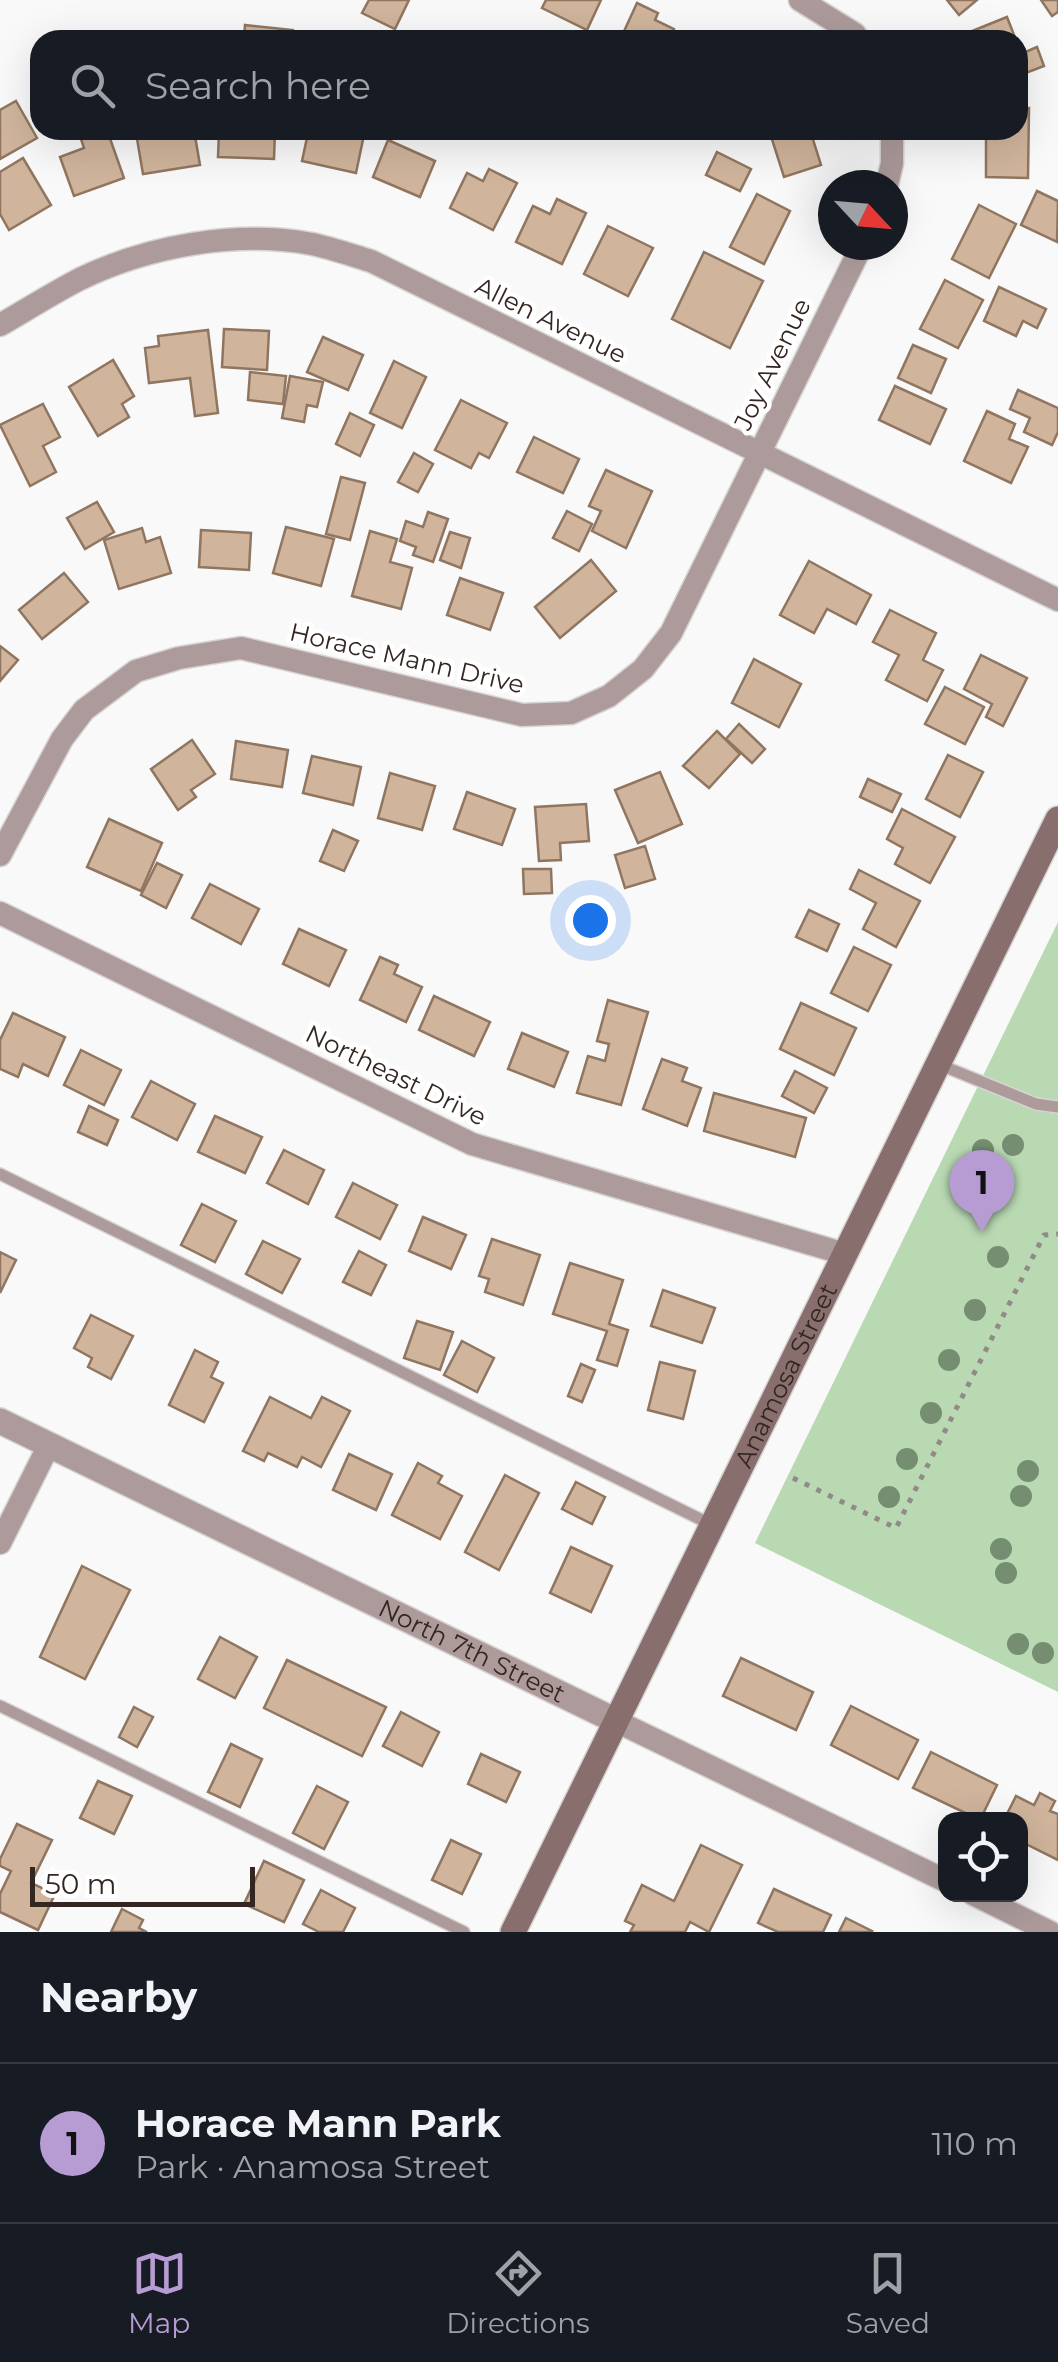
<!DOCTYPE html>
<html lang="en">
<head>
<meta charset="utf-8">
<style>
	:root { --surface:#171b24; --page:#242831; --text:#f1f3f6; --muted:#9ea1a6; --line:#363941; --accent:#b79cd3 }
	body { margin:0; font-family:Montserrat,sans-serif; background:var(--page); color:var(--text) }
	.controls { position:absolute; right:30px; bottom:30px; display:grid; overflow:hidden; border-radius:20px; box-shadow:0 10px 40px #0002 }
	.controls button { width:90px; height:90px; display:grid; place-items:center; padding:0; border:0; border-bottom:2px solid var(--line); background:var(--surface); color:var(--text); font:50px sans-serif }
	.compass { position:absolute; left:818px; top:170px; width:90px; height:90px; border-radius:50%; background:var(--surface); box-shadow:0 10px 40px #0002; rotate:116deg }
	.scale { position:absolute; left:30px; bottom:25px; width:225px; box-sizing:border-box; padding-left:10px; border:5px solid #342621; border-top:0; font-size:28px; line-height:35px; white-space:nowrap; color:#342621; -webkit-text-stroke:8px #fff; paint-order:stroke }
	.you { position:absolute; left:590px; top:920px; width:35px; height:35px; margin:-25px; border:8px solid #fff; border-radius:50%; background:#1a73e8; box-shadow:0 0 0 15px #1a73e833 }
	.badge { display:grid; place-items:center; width:65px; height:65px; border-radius:50%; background:var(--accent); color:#111; font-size:32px; font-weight:700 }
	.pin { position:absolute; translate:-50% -82px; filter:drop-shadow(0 2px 5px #0008) }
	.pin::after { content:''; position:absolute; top:52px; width:35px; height:30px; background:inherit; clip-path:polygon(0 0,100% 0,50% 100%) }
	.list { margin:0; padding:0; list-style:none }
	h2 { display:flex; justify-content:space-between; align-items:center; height:130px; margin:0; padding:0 40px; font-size:42px }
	h2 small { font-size:32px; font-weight:400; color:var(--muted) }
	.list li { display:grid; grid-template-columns:65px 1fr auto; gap:30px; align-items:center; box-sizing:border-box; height:160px; padding:0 40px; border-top:2px solid var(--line) }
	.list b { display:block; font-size:38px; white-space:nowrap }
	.list p { margin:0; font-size:32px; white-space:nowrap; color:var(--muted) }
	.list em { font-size:32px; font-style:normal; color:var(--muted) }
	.icon { flex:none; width:55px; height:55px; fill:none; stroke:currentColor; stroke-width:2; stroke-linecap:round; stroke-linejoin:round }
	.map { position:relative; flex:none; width:1058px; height:1932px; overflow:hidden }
	.search { position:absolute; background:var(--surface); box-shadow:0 10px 40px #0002; left:30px; right:30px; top:30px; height:110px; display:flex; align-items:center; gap:25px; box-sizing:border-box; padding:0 35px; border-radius:30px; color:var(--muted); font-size:38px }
	.sheet { height:290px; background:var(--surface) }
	nav { display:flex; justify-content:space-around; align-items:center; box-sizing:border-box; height:140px; border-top:2px solid var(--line); background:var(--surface); font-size:28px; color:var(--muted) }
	nav a { display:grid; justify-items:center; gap:5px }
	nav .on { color:var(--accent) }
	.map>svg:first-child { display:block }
	.green { fill:#b9d9b3 }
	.building { fill:#d0b49c; stroke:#907660; stroke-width:2.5 }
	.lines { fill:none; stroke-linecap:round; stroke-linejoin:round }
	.service-casing { stroke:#d6d3d2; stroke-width:14 }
	.minor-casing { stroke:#d6d3d2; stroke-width:25 }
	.tertiary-casing { stroke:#d6d3d2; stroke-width:28 }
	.secondary-casing { stroke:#d6d3d2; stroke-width:28 }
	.path { stroke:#918a87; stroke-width:5; stroke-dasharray:5 8; stroke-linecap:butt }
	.service { stroke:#ad9b9b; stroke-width:11 }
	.minor { stroke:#ad9b9b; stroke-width:22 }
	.tertiary { stroke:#ad9b9b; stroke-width:25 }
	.secondary { stroke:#886f6e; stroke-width:25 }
	.tree { fill:#758e71 }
	.labels { text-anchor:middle; stroke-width:9; stroke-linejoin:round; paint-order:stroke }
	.street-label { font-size:25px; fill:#342621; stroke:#fff }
</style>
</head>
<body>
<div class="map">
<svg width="1058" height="1932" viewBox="0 0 1058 1932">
	<rect width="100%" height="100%" fill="#f9f9f9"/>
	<path class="green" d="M 1058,922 L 1058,1692 L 755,1543 Z"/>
	<g class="building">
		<path d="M 369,0 L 409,0 L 395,29 L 362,13 Z"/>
		<path d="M 546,0 L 601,0 L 587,30 L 542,8 Z"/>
		<path d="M 947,0 L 977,0 L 959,15 Z"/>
		<path d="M 1041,0 L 1058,0 L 1058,12 L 1052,16 Z"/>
		<path d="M 637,3 L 658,13 L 655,20 L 674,29 L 669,40 L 620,40 Z"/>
		<path d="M 1007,17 L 1016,40 L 956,40 L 955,38 Z"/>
		<path d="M 245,25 L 293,30 L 292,40 L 244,40 Z"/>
		<path d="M 1018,46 L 1021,54 L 1037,47 L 1044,66 L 1018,76 Z"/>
		<path d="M 16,101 L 37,138 L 0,159 L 0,110 Z"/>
		<path d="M 1018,108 L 1029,108 L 1028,178 L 986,177 L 986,130 L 1018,130 Z"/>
		<path d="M 78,130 L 107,130 L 124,178 L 74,196 L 60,157 L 84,148 Z"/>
		<path d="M 153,130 L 194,130 L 200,165 L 143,174 L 136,133 Z"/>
		<path d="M 219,130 L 275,130 L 274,159 L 218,157 Z"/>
		<path d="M 297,130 L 365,130 L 356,173 L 302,161 L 308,133 Z"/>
		<path d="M 769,130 L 810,130 L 821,165 L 784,177 Z"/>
		<path d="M 388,140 L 435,161 L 420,197 L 373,177 Z"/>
		<path d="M 717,152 L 751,169 L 740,191 L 706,175 Z"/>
		<path d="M 23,158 L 51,205 L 9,230 L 0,214 L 0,172 Z"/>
		<path d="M 489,169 L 517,183 L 493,230 L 450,208 L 467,173 L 483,181 Z"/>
		<path d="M 1037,191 L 1058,201 L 1057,242 L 1021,225 Z"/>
		<path d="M 757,194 L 790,211 L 764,264 L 730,247 Z"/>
		<path d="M 557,199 L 586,213 L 562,264 L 516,242 L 533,206 L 550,214 Z"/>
		<path d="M 979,205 L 1016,224 L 989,278 L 952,259 Z"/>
		<path d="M 608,226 L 653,248 L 628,296 L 584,274 Z"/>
		<path d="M 704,252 L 763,281 L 730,348 L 672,319 Z"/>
		<path d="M 945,280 L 983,300 L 958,348 L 920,329 Z"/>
		<path d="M 999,287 L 1046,309 L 1037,328 L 1023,321 L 1016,336 L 984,321 Z"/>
		<path d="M 224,329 L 269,331 L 267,370 L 222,367 Z"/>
		<path d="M 208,330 L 218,413 L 195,416 L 190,378 L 149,383 L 145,348 L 159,346 L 158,336 Z"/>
		<path d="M 323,337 L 363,355 L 348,390 L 307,372 Z"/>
		<path d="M 913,345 L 946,359 L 931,393 L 898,378 Z"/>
		<path d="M 113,360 L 134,396 L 122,404 L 129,417 L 98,436 L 69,387 Z"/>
		<path d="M 394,361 L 426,377 L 402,428 L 370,413 Z"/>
		<path d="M 250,372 L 286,376 L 283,404 L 248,400 Z"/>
		<path d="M 290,376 L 323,382 L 317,407 L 307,405 L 304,422 L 282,418 Z"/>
		<path d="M 895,386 L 946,409 L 930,444 L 879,420 Z"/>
		<path d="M 1018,390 L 1058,408 L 1058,432 L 1052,445 L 1024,432 L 1030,418 L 1010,409 Z"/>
		<path d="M 461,400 L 507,423 L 489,458 L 479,453 L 471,468 L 435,450 Z"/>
		<path d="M 43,404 L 60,437 L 43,446 L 56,472 L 30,486 L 0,425 Z"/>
		<path d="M 987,411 L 1015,424 L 1009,439 L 1028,447 L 1011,483 L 964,461 Z"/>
		<path d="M 350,413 L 374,425 L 360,456 L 336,444 Z"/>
		<path d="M 534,437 L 579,459 L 563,493 L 517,472 Z"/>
		<path d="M 414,453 L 433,464 L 418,492 L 398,482 Z"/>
		<path d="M 606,470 L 652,491 L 626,548 L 592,531 L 601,511 L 589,506 Z"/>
		<path d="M 341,477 L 365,483 L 350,540 L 326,534 Z"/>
		<path d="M 97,502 L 114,532 L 85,549 L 67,518 Z"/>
		<path d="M 567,511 L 592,524 L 579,551 L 553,538 Z"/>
		<path d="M 428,512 L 448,519 L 433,562 L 413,555 L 416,547 L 400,541 L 406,521 L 423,527 Z"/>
		<path d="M 286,527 L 334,539 L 321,586 L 273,573 Z"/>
		<path d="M 142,528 L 146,542 L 160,537 L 171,573 L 119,589 L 104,540 Z"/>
		<path d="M 201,530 L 251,533 L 249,570 L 199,567 Z"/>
		<path d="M 370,531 L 397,539 L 390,562 L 412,568 L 401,609 L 352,596 Z"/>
		<path d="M 450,532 L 470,538 L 461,568 L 440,560 Z"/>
		<path d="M 591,560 L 616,591 L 560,638 L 535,607 Z"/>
		<path d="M 809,561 L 871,595 L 856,624 L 827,609 L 814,633 L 780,615 Z"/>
		<path d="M 64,573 L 88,602 L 42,639 L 19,610 Z"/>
		<path d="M 460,578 L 503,593 L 490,630 L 447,615 Z"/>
		<path d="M 890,610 L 936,633 L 923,660 L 943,670 L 927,701 L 886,680 L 899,655 L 873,642 Z"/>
		<path d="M 0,646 L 18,660 L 0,681 Z"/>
		<path d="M 981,655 L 1027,678 L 1003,726 L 986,717 L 992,704 L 964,689 Z"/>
		<path d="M 754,659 L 801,684 L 779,727 L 732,703 Z"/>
		<path d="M 945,687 L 984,707 L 965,744 L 925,724 Z"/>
		<path d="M 739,724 L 765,749 L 752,763 L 726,739 Z"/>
		<path d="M 717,731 L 740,754 L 709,788 L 683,766 Z"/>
		<path d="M 192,740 L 215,774 L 191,790 L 196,797 L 178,810 L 151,769 Z"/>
		<path d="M 236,741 L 288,750 L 282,787 L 231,779 Z"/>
		<path d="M 948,755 L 983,772 L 960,817 L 926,799 Z"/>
		<path d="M 312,756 L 361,767 L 353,805 L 303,793 Z"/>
		<path d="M 660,772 L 682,824 L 638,843 L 615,790 Z"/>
		<path d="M 390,773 L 435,786 L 422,830 L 378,818 Z"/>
		<path d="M 868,779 L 901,794 L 892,812 L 860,797 Z"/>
		<path d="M 467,792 L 515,809 L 502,845 L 454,829 Z"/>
		<path d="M 586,804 L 589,841 L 560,843 L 561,860 L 539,861 L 535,807 Z"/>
		<path d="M 902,809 L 955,837 L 930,883 L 895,864 L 903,848 L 887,839 Z"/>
		<path d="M 109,819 L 162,843 L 141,891 L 87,867 Z"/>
		<path d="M 333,830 L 358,841 L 344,871 L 320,861 Z"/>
		<path d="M 645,846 L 655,879 L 625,888 L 615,855 Z"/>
		<path d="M 157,863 L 182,875 L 166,908 L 141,895 Z"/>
		<path d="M 523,869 L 551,869 L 552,893 L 524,894 Z"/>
		<path d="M 859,870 L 920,901 L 896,947 L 863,929 L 876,903 L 850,889 Z"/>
		<path d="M 210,884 L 259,909 L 241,944 L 192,918 Z"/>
		<path d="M 809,910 L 839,924 L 827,951 L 796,937 Z"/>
		<path d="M 299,929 L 346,950 L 329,986 L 283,964 Z"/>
		<path d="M 854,947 L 891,965 L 868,1011 L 831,993 Z"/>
		<path d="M 380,957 L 398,965 L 394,974 L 422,987 L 406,1022 L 360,1000 Z"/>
		<path d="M 434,996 L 490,1022 L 474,1056 L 419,1030 Z"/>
		<path d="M 608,1000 L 648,1012 L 621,1105 L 577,1093 L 588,1056 L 605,1061 L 609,1044 L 597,1041 Z"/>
		<path d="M 801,1003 L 856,1028 L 834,1075 L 780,1049 Z"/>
		<path d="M 13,1013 L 65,1037 L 48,1076 L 23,1064 L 18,1077 L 0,1069 L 0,1040 Z"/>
		<path d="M 522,1033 L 568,1052 L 554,1087 L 508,1069 Z"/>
		<path d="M 81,1050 L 121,1070 L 104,1105 L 64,1085 Z"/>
		<path d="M 662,1059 L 687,1068 L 682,1081 L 701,1088 L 687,1126 L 643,1109 Z"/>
		<path d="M 795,1071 L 827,1088 L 814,1113 L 782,1096 Z"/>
		<path d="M 151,1081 L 195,1104 L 177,1140 L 132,1117 Z"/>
		<path d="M 714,1093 L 806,1118 L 795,1157 L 704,1131 Z"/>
		<path d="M 89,1106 L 118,1120 L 107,1145 L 78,1132 Z"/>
		<path d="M 215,1116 L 262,1137 L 245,1173 L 198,1152 Z"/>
		<path d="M 284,1150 L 324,1170 L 308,1204 L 267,1183 Z"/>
		<path d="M 353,1183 L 397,1205 L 380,1239 L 336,1217 Z"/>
		<path d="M 202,1204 L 236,1221 L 215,1262 L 181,1245 Z"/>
		<path d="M 423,1217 L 466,1235 L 451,1269 L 409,1251 Z"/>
		<path d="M 492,1239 L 540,1255 L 523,1305 L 485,1292 L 489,1279 L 479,1276 Z"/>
		<path d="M 263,1241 L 300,1259 L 282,1293 L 246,1274 Z"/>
		<path d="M 359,1251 L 386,1265 L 371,1295 L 343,1282 Z"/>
		<path d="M 0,1252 L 16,1260 L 0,1293 Z"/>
		<path d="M 570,1263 L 623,1280 L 609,1324 L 628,1330 L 617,1366 L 597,1360 L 607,1331 L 553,1314 Z"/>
		<path d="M 663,1290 L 715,1308 L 702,1343 L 651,1326 Z"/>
		<path d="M 91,1315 L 133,1336 L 111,1379 L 88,1367 L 92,1358 L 74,1348 Z"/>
		<path d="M 417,1321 L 453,1332 L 440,1370 L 404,1358 Z"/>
		<path d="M 462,1341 L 494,1358 L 477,1392 L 444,1375 Z"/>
		<path d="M 195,1350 L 218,1362 L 211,1377 L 223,1383 L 204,1422 L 169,1405 Z"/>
		<path d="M 660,1362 L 695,1371 L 683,1419 L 648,1410 Z"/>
		<path d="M 581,1364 L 595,1370 L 582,1402 L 568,1396 Z"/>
		<path d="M 270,1397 L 311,1418 L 322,1397 L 350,1411 L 321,1467 L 302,1457 L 297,1467 L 268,1453 L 264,1461 L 243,1451 Z"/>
		<path d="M 349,1454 L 392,1474 L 376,1510 L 333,1490 Z"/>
		<path d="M 418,1463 L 442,1476 L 438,1483 L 462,1496 L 440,1539 L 392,1515 Z"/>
		<path d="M 505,1475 L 539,1493 L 499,1570 L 465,1552 Z"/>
		<path d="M 576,1482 L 605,1497 L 592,1524 L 562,1509 Z"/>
		<path d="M 571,1547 L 612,1566 L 591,1612 L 550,1593 Z"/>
		<path d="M 82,1566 L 130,1590 L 85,1679 L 40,1657 Z"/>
		<path d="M 220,1637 L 257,1657 L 235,1698 L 198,1679 Z"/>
		<path d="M 741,1658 L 813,1692 L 796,1730 L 723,1696 Z"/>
		<path d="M 287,1660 L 386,1707 L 362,1756 L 264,1708 Z"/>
		<path d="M 851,1706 L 918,1740 L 898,1779 L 831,1745 Z"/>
		<path d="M 134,1707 L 153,1717 L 137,1747 L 119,1737 Z"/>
		<path d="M 401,1712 L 439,1732 L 422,1766 L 383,1746 Z"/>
		<path d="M 231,1744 L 262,1759 L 240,1807 L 208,1792 Z"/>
		<path d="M 931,1752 L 997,1785 L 980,1820 L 913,1788 Z"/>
		<path d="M 481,1754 L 520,1772 L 506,1802 L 468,1784 Z"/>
		<path d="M 98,1781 L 132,1796 L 114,1834 L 80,1818 Z"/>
		<path d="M 317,1786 L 348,1802 L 324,1849 L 293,1833 Z"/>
		<path d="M 1040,1793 L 1055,1801 L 1050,1811 L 1058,1814 L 1058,1860 L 1020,1841 L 1020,1820 L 1004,1820 L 1016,1796 L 1034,1805 Z"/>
		<path d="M 17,1824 L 52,1840 L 31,1883 L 55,1894 L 38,1930 L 0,1912 L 0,1894 L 11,1871 L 0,1866 L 0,1859 Z"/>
		<path d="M 451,1840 L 481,1854 L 462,1894 L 432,1880 Z"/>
		<path d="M 701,1845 L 742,1865 L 709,1932 L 690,1922 L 685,1932 L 630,1932 L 634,1925 L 625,1921 L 642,1885 L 674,1901 Z"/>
		<path d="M 264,1861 L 304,1880 L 284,1922 L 244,1904 Z"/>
		<path d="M 774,1889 L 831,1915 L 823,1932 L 778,1932 L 758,1923 Z"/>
		<path d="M 321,1890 L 355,1908 L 343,1932 L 319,1932 L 303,1924 Z"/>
		<path d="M 122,1909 L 143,1920 L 139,1928 L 147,1932 L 111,1932 Z"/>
		<path d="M 846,1918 L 872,1931 L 871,1932 L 839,1932 Z"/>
	</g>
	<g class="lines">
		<defs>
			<g id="service">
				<path d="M 938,1064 L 1036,1104 L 1058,1107"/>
				<path d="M 0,1174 L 712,1525"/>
				<path d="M 0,1706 L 464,1932"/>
			</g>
			<g id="minor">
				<path d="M 800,0 L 855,34 L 858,40"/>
				<path d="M 887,185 L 892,163 L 892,130"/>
				<path d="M 0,325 C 26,310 53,293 80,279 C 148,246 236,230 312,244 C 331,248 351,255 371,261 L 1058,600"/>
				<path d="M 0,855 L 62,739 L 84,710 L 136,671 L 179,658 L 241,648 L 522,715 L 571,713 L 609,696 L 643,669 L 671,633 L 862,245"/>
				<path d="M 0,913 L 472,1144 L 845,1254"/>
				<path d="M 0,1543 L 49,1445"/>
				<path d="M 616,1721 L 946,1881"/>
				<path d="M 973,1894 L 1050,1932"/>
			</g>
			<g id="tertiary">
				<path id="s1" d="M 0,1421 L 616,1721"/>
			</g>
			<g id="secondary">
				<path id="s2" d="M 513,1932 L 1058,819"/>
			</g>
		</defs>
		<use href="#service" class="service-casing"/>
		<use href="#minor" class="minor-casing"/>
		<use href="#tertiary" class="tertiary-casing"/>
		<use href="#secondary" class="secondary-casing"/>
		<path class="path" d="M 793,1478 L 896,1528 L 1044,1235 L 1058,1234"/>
		<use href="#service" class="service"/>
		<use href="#minor" class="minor"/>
		<use href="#tertiary" class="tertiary"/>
		<use href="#secondary" class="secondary"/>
	</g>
	<g class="tree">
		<circle cx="1013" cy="1145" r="11"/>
		<circle cx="983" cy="1150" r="11"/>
		<circle cx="998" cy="1257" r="11"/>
		<circle cx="975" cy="1310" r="11"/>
		<circle cx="949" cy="1360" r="11"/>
		<circle cx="931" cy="1413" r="11"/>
		<circle cx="907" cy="1459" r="11"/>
		<circle cx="1028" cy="1471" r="11"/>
		<circle cx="1021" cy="1496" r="11"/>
		<circle cx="889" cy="1497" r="11"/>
		<circle cx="1001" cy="1549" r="11"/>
		<circle cx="1006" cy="1573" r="11"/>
		<circle cx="1018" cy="1644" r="11"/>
		<circle cx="1043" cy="1653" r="11"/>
	</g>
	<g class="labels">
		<g class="street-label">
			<text transform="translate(551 320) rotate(26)" y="9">Allen Avenue</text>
			<text transform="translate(772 364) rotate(-64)" y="9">Joy Avenue</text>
			<text transform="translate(407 658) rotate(13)" y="9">Horace Mann Drive</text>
			<text transform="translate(396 1075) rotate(26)" y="9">Northeast Drive</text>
			<text dy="9" stroke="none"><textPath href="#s2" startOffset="620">Anamosa Street</textPath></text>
			<text dy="9" stroke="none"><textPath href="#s1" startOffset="525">North 7th Street</textPath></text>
		</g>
	</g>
</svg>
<div class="controls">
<button><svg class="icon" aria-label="locate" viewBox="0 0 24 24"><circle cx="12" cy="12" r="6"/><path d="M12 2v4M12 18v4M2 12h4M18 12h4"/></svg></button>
</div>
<svg class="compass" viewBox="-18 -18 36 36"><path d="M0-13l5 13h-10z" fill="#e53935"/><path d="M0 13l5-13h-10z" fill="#9ea1a6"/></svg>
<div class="scale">50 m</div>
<div class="you"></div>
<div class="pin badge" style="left:982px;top:1232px">1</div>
<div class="search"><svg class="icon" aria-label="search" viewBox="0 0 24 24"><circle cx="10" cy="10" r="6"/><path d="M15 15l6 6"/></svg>Search here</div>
</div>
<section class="sheet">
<h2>Nearby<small></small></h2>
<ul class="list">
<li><span class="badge">1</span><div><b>Horace Mann Park</b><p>Park · Anamosa Street</p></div><em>110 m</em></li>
</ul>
</section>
<nav>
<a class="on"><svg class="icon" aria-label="map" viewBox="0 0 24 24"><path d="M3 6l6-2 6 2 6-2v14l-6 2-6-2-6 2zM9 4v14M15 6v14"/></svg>Map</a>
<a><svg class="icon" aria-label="directions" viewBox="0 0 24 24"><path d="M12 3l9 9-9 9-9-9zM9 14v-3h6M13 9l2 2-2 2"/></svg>Directions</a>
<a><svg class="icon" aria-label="saved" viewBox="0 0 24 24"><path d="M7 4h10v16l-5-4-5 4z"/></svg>Saved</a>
</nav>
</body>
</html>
